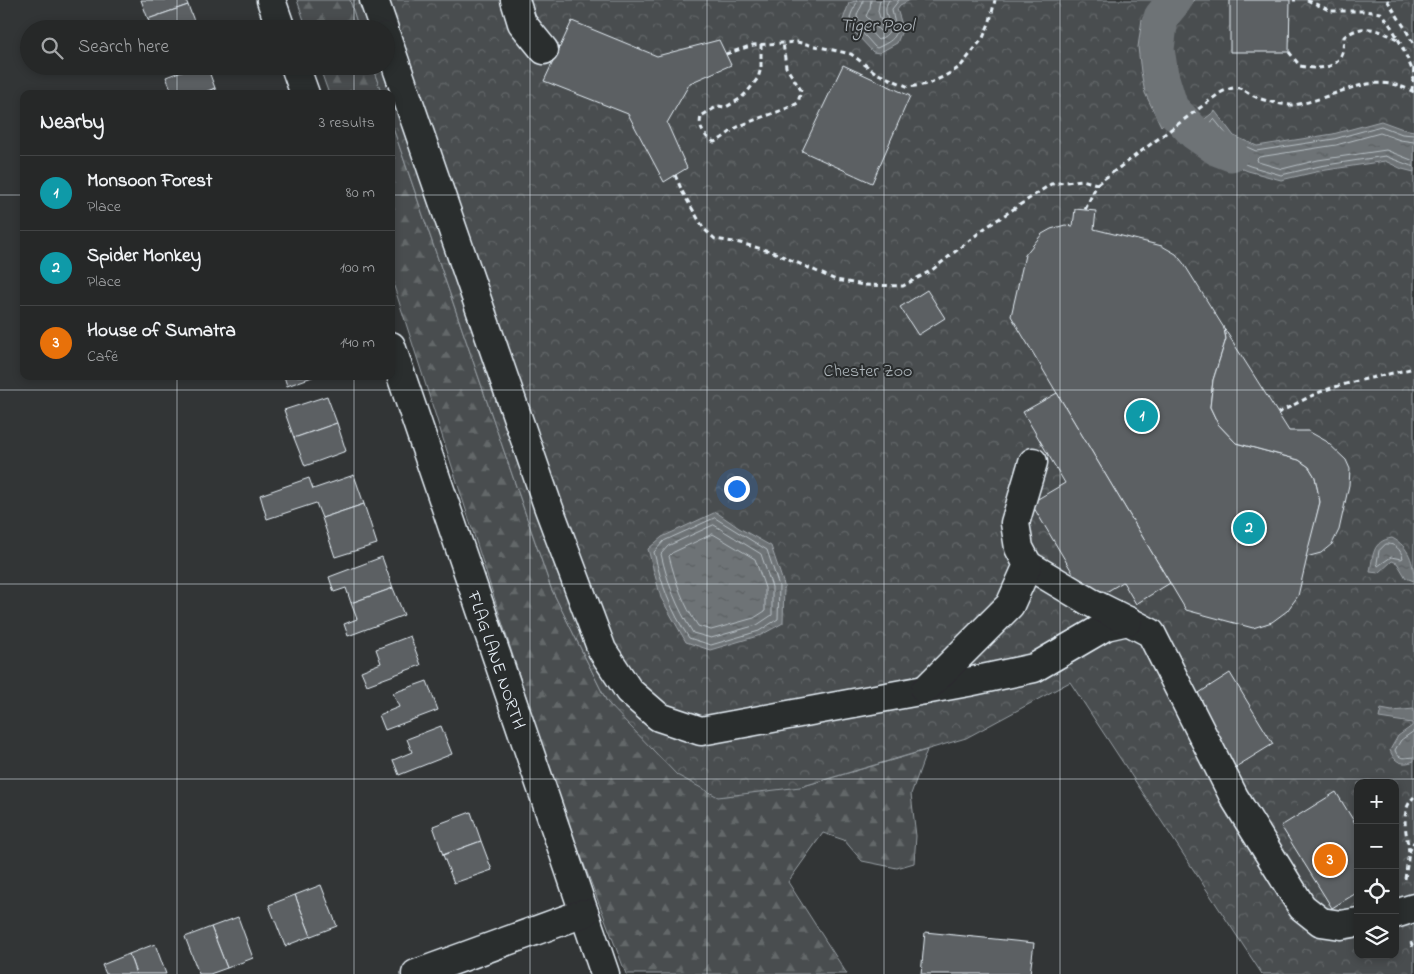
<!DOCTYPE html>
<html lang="en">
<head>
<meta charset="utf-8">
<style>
	:root { --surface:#262828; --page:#2e3030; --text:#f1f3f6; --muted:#a4a6a8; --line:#424445; --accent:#d6ab8b }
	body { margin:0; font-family:"Indie Flower",sans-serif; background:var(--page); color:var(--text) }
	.controls { position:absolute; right:15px; bottom:15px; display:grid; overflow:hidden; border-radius:10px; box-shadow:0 2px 8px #0003 }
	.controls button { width:45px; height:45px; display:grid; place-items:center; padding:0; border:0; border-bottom:1px solid var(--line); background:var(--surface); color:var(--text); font:25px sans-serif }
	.you { position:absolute; left:736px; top:488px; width:18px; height:18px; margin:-12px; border:4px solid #fff; border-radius:50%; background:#1a73e8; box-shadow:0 0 0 8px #1a73e833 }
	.badge { display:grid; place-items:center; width:32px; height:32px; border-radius:50%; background:var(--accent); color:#fff; font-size:16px; font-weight:700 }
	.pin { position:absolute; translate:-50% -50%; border:2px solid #fff; box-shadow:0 1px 5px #0006 }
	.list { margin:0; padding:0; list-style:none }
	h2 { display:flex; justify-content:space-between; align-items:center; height:65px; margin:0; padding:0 20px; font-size:21px }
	h2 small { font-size:16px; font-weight:400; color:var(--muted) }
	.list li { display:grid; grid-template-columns:32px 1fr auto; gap:15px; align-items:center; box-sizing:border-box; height:75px; padding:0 20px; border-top:1px solid var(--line) }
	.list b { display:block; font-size:19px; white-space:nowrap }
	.list p { margin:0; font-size:16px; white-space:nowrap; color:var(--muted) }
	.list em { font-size:16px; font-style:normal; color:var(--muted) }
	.icon { flex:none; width:28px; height:28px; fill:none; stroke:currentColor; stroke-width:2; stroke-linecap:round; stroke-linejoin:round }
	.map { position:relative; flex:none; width:1414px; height:974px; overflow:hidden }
	.search { position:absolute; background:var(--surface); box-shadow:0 2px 8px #0003; left:20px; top:20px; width:375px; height:55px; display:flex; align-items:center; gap:12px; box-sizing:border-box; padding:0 18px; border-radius:28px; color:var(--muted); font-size:19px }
	.panel { position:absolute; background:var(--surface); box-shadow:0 2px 8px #0003; left:20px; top:90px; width:375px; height:290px; border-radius:10px }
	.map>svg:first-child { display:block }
	.forest { fill:url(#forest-firs); stroke:#989fa4 }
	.park { fill:url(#park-crowns); stroke:#989fa4; fill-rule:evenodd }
	.water { fill:url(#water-ripples); stroke:#9fa5aa }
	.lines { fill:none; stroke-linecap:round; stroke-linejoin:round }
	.shore { stroke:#b7bfc4; stroke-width:1 }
	.canal { stroke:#6e7376; stroke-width:35 }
	.building { fill:#5c6063; stroke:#e8f1f8 }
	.minor-casing { stroke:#e8f1f8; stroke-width:31 }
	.path { stroke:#e8f1f8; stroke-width:3; stroke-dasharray:5 4; stroke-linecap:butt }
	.minor { stroke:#2a2d2e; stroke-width:28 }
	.grid { fill:none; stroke:#e8f1f8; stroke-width:1; stroke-opacity:0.55 }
	.labels { text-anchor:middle; stroke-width:4; stroke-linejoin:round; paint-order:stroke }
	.park-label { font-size:18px; fill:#b0b8bd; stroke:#2a2d2e }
	.street-label { font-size:18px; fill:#e8f1f8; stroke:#2a2d2e }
	.water-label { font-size:19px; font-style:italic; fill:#b1b8be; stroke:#2a2d2e }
</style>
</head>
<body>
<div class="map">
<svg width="1414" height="974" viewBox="0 0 1414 974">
	<defs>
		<pattern id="forest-firs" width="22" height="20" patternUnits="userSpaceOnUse" patternTransform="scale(1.25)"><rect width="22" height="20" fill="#494d4f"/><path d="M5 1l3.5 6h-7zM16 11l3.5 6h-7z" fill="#636769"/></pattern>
		<pattern id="park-crowns" width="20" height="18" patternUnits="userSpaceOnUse" patternTransform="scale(1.25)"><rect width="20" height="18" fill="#494d4f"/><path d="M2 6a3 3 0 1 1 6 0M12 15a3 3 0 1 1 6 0" fill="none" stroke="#636769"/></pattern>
		<pattern id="water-ripples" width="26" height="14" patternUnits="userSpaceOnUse" patternTransform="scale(1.25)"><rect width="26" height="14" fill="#6e7376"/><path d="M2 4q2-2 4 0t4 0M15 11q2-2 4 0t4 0" fill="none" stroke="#5a5e60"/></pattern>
	</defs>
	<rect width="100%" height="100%" fill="#323536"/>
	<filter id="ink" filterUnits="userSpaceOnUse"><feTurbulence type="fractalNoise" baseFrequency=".02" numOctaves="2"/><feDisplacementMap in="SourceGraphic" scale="10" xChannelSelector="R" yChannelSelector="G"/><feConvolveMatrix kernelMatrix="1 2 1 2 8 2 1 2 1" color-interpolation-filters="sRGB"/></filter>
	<g filter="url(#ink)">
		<g class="forest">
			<path d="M 297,0 L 350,0 L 359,29 L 307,29 Z"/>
			<path d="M 319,66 L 372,66 L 382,94 L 329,94 Z"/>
			<path d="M 391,122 L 551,588 L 607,702 L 800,787 L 927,750 L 911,794 L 916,836 L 914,863 L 897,868 L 862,861 L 844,840 L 823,833 L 788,882 L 847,974 L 626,974 L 559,799 L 391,277 Z"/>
		</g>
		<path class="park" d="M 350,0 L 1414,0 L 1414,974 L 1262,974 L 1070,682 L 966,738 L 800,787 L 718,797 L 677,775 L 607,702 L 551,588 L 391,122 L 391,94 L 382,94 L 372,66 L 386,66 L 386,29 L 359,29 ZM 1358,783 L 1395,783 L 1395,955 L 1358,955 Z"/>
		<g class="water">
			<path d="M 859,0 L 910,0 L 900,5 L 897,9 L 903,28 L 897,43 L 879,53 L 873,52 L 843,20 L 849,3 Z"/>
			<path d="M 1158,0 L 1194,0 C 1189,5 1181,11 1177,17 C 1161,46 1173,76 1185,104 L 1161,126 L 1145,93 L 1141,72 L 1138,47 L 1142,19 Z"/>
			<path d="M 1215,111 L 1234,136 L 1257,146 L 1333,134 L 1381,121 L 1403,129 L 1414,131 L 1414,172 L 1402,169 L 1385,161 L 1320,171 L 1281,180 L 1248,171 L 1203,153 L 1179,139 Z"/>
			<path d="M 716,512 L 739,528 L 771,546 L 784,585 L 783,623 L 761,635 L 710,650 L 686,642 L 661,598 L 648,549 L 662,537 Z"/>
			<path d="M 1392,538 C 1409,546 1414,563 1414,581 L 1406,578 L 1397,563 L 1392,561 L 1379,573 L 1370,572 C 1373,556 1372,541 1392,538 Z"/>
			<path d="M 1381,709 L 1392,711 L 1414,709 L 1414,761 C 1402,766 1394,762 1390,750 L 1398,736 L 1412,726 L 1412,723 L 1379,718 Z"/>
		</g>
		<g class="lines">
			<g class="shore">
				<path d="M 857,0 C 857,6 851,10 850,19 L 875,47 L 877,48 C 905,35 895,32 892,9 L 899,0"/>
				<path d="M 863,0 C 863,8 857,10 857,17 L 878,40 C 904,28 877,17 889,0"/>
				<path d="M 871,0 L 870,8 L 866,16 L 880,31 L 883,28 L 878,11 L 880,0"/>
				<path d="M 1161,0 C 1160,9 1149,14 1146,22 C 1139,45 1145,100 1163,116 L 1179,102 L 1168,77 L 1163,44 L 1173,14 L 1187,0"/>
				<path d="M 1162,12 L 1165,12 L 1166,15 L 1157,45 L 1162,79 L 1171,100 L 1165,106 L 1163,105 C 1153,84 1144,46 1152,25 C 1154,20 1159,16 1162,12 Z"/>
				<path d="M 1211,128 L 1214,129 L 1229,145 L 1228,149 L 1208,143 L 1202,139 L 1202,136 Z"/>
				<path d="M 1414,135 L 1402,134 L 1381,126 L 1334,139 L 1256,151 L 1231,140 L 1214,119 L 1190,138 L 1205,148 L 1250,166 L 1281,175 L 1320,166 L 1385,156 L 1414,167"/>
				<path d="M 1414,142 L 1400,140 L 1380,133 L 1336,145 L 1259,157 L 1257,159 L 1258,162 L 1282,169 L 1318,160 L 1386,150 L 1414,161"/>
				<path d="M 715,518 L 767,550 L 779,586 L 778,619 L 759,631 L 711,645 L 689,638 C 670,609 662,586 654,552 L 664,541 Z"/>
				<path d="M 714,525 L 761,554 L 772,587 L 772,615 L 757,625 L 711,638 L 693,633 C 676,606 668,584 661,554 L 668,546 Z"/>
				<path d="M 713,534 L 755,559 L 765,588 L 765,611 L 754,618 L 711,630 L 698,626 C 683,604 676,583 669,556 L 672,553 Z"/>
				<path d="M 1386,544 C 1395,543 1401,550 1403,558 L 1401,559 L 1391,557 L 1378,566 L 1377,563 L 1379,551 Z"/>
				<path d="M 1414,731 L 1401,740 L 1395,750 C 1398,760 1405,758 1414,757"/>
			</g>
			<path class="canal" d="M 1175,0 L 1161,17 L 1157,49 L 1161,75 L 1171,108 L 1195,133 L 1218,149 L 1231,154"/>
		</g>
		<g class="building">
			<path d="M 141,0 L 186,0 L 188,5 L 148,19 Z"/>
			<path d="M 1230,0 L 1290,0 L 1289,52 L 1230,52 Z"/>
			<path d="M 188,5 L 197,29 L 152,29 L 148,19 Z"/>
			<path d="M 572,21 L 657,56 L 719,40 L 731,65 L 690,83 L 667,123 L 687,168 L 664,182 L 628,114 L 544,81 Z"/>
			<path d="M 843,65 L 910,96 L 872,183 L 802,151 Z"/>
			<path d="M 195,66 L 207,66 L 215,88 L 201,94 L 173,94 L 166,77 Z"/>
			<path d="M 215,88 L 218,94 L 201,94 Z"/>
			<path d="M 1075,209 L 1096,211 L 1094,229 L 1162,246 L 1176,254 L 1184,264 L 1224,328 L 1226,339 L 1213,380 L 1210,407 L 1218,424 L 1236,443 L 1299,460 L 1309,467 L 1315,477 L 1320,502 L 1298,596 L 1287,611 L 1272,622 L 1253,628 L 1186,610 L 1011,316 L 1025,255 L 1042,234 L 1051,229 L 1065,225 L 1073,226 Z"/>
			<path d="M 927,290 L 945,318 L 918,335 L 900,307 Z"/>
			<path d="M 1224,328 L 1289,431 L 1308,431 L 1326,441 L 1346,460 L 1350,469 L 1349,485 L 1339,530 L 1332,544 L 1321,553 L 1306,557 L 1320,502 L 1315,477 L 1309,467 L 1299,460 L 1236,443 L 1218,424 L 1210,407 L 1213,380 L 1226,339 Z"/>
			<path d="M 284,376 L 315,376 L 287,386 Z"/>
			<path d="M 1057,393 L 1170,583 L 1136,604 L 1123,582 L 1106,592 L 1080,585 L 1031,503 L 1065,483 L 1023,412 Z"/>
			<path d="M 327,396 L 337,423 L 294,438 L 284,410 Z"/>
			<path d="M 337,423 L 346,451 L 305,466 L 294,438 Z"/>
			<path d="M 354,475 L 364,504 L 322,518 L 316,503 L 267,519 L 260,495 L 309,478 L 313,489 Z"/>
			<path d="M 364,504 L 377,544 L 335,557 L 322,518 Z"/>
			<path d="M 382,557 L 393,588 L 351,603 L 346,588 L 334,592 L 329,577 Z"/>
			<path d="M 393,588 L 404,615 L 348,636 L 344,624 L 357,619 L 351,603 Z"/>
			<path d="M 410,636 L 421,665 L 367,685 L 361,671 L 381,663 L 376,649 Z"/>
			<path d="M 1230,673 L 1273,744 L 1234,768 L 1191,698 Z"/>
			<path d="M 427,681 L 438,710 L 385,730 L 379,715 L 399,707 L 393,693 Z"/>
			<path d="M 441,726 L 452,754 L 399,775 L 393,760 L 412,752 L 407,739 Z"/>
			<path d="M 1336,792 L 1358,828 L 1358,892 L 1332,908 L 1281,826 Z"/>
			<path d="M 471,812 L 481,841 L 443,855 L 433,826 Z"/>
			<path d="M 481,841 L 492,870 L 454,883 L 443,855 Z"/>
			<path d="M 321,885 L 337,926 L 311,936 L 295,895 Z"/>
			<path d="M 295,895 L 311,936 L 285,946 L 269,905 Z"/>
			<path d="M 238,917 L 253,958 L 227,968 L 211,927 Z"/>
			<path d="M 211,927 L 227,968 L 210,974 L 199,974 L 185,937 Z"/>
			<path d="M 925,932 L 1034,943 L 1030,974 L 921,974 Z"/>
			<path d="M 155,944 L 166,974 L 136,974 L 129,954 Z"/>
			<path d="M 129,954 L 136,974 L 106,974 L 102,965 Z"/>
		</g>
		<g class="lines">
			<defs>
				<g id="minor">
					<path d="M 271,0 L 281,29"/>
					<path d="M 374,0 L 384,29"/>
					<path d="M 515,0 L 522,23 L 544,50"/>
					<path d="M 386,36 L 548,506 L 602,650 L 629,691 L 659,717 L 701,731 L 968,682 L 1034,668 L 1106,626 L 1128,621 L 1151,633 L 1234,797 L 1302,907 L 1321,922 L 1341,925 L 1358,922"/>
					<path d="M 295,66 L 305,94"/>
					<path d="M 391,346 L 605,974"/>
					<path d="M 1028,565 L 1090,602 L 1128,621"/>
					<path d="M 925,690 L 1010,605 L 1028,565 L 1019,548 L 1015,523 L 1033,462"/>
					<path d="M 1395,914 L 1414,908"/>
					<path d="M 416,974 L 584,913"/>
				</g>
			</defs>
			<use href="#minor" class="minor-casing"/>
			<g class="path">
				<path d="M 1293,0 L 1296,0"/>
				<path d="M 1307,0 L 1331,11 L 1363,11 L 1381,13 C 1396,31 1404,50 1413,72"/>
				<path d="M 1387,0 L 1405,28 L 1414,45"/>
				<path d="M 761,44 L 761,68 L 758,78 L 748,91 L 740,99 L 726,107 L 718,106 L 701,116 C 698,128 704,136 714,142 C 724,139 730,130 740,126 C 759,117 779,113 798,103 L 801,90 L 786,67 L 783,42"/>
				<path d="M 1289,52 L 1300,66 C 1315,69 1336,71 1342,53 C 1344,48 1343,42 1344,37 C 1364,22 1379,30 1399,40"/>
				<path d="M 726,54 L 753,45 L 797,42 L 851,54 L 876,73 L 909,87 L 928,84 L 945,76 L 960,67 L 983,38 L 990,21 L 995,0"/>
				<path d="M 1412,91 L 1414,66"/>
				<path d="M 675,175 L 683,193 L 704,229 L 715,239 L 740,243 L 773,252 L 836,280 L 864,285 L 903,286 L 932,270 L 985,228 L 1051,184 L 1082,180 L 1097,184 L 1085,210"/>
				<path d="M 1097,184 L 1220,93 C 1242,82 1240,90 1258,98 C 1266,101 1283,105 1292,105 C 1336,100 1368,68 1414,92"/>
				<path d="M 1278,413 C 1292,406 1306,398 1320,392 C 1350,381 1383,376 1414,368"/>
				<path d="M 1409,852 C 1407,834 1399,811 1414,797"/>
				<path d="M 1405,879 L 1409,852 L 1414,842"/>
				<path d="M 1411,942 L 1414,950"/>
			</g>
			<use href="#minor" class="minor"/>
		</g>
	</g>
	<path class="grid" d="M 177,0 L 177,29M 354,0 L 354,29M 530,0 L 530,974M 707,0 L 707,974M 884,0 L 884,974M 1060,0 L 1060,974M 1237,0 L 1237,974M 177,66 L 177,94M 354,66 L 354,94M 0,195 L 24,195M 391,195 L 1414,195M 177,376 L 177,974M 354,376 L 354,974M 0,390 L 1414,390M 0,584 L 1414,584M 0,779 L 1414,779"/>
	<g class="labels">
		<g class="park-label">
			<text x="868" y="376">Chester Zoo</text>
		</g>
		<g class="street-label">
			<text transform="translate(497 660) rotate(71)" y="6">FLAG LANE NORTH</text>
		</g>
		<g class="water-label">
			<text x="877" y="31">Tiger Pool</text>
		</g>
	</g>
</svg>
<div class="controls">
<button>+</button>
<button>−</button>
<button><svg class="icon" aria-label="locate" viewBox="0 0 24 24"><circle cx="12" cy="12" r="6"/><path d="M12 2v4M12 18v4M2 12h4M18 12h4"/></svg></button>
<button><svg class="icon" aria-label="layers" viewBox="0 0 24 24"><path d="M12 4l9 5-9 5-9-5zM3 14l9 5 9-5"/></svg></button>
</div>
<div class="you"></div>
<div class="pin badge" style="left:1142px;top:416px;background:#0f9aa8">1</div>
<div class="pin badge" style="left:1249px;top:528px;background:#0f9aa8">2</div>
<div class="pin badge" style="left:1330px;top:860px;background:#e8710a">3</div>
<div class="search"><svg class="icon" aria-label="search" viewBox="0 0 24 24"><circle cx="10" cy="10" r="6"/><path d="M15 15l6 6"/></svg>Search here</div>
<section class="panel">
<h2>Nearby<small>3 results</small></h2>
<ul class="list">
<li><span class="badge" style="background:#0f9aa8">1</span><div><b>Monsoon Forest</b><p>Place</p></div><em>80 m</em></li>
<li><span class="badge" style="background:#0f9aa8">2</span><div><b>Spider Monkey</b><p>Place</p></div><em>100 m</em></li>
<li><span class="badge" style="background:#e8710a">3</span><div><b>House of Sumatra</b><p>Café</p></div><em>140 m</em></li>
</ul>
</section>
</div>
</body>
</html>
